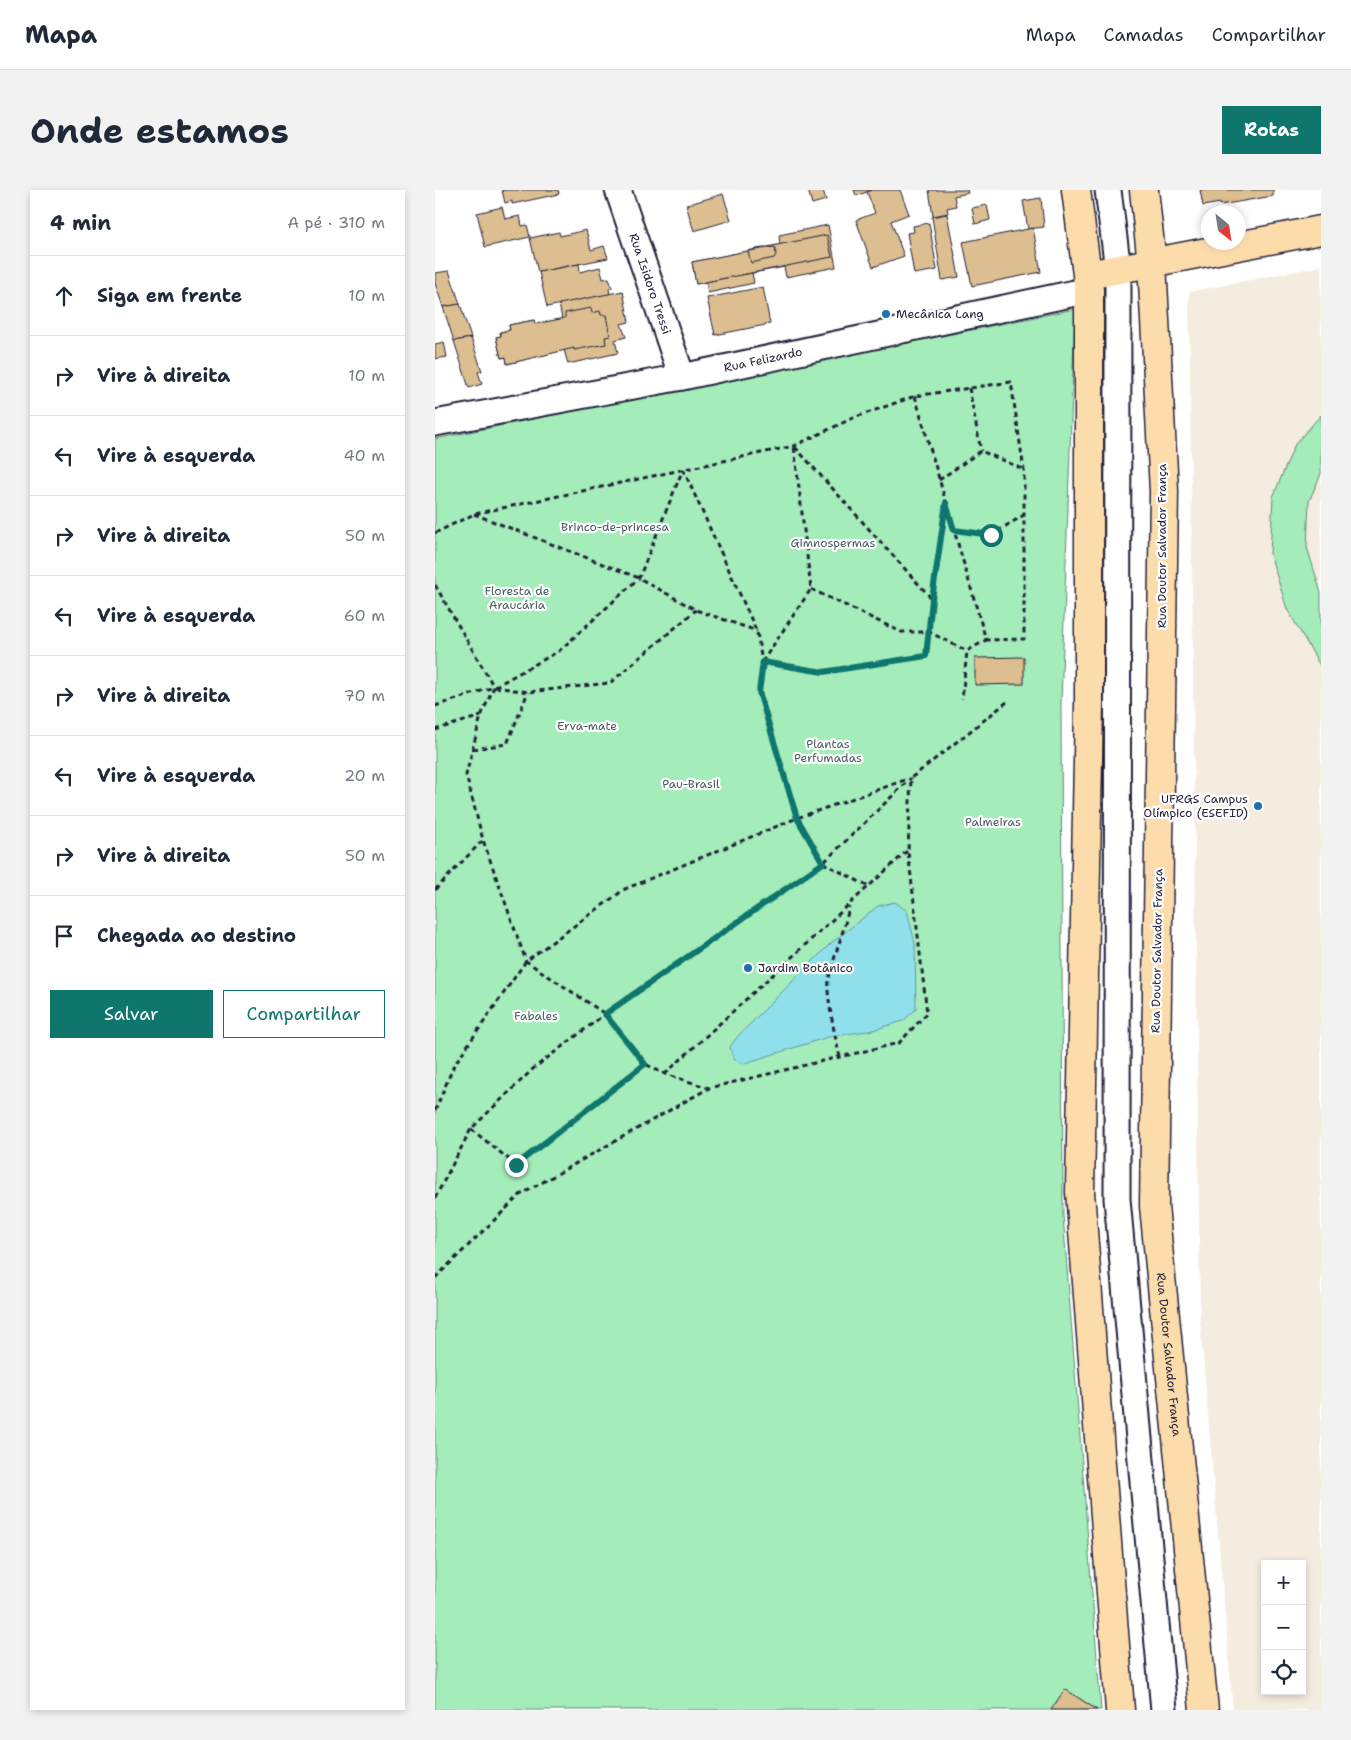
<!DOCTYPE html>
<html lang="pt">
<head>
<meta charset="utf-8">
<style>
	:root { --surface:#fff; --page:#f2f2f3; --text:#1f2937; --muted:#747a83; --line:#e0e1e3; --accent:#0f766e }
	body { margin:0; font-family:"Shantell Sans",sans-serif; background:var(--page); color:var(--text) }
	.controls { position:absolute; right:15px; bottom:15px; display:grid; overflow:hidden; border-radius:0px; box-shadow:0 2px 8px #0003 }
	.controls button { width:45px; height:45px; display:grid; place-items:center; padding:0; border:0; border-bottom:1px solid var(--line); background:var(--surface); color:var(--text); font:25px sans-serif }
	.compass { position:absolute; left:766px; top:15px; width:45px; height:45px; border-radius:50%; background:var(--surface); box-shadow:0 2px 8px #0003; rotate:150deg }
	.stop { position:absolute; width:15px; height:15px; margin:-11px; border:4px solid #0f766e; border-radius:50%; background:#fff }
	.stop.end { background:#0f766e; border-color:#fff; box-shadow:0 1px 5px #0008 }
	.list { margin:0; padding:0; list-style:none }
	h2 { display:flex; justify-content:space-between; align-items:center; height:65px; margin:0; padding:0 20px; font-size:21px }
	h2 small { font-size:16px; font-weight:400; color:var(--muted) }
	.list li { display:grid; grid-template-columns:32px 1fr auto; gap:15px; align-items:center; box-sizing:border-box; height:80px; padding:0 20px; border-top:1px solid var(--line) }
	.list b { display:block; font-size:19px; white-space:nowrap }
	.list em { font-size:16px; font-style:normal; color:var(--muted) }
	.actions { display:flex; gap:10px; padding:15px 20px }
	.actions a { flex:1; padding:11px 0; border:1px solid var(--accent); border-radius:0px; text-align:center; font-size:18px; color:var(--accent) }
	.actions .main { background:var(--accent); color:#fff }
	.icon { flex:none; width:28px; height:28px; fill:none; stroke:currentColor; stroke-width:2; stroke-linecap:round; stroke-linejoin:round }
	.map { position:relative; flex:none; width:886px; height:1520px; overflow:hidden; border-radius:0px }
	header { display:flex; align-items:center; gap:30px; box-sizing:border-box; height:70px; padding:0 25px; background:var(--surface); border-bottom:1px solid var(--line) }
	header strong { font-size:24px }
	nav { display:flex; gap:28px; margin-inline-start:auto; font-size:18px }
	.intro { display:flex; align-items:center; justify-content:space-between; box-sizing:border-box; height:120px; padding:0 30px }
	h1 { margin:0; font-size:35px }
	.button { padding:12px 22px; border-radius:0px; background:var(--accent); color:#fff; font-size:18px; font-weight:700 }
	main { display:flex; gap:30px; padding:0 30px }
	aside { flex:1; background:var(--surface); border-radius:0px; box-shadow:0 2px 8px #0003 }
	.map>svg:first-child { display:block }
	.built { fill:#f4ecde; fill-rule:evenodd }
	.green { fill:#a4ecb9; stroke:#63877a }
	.water { fill:#90e0ec; stroke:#6494a5 }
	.building { fill:#dcbe90; stroke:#22223b }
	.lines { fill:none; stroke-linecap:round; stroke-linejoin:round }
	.minor-casing { stroke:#22223b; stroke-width:29 }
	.major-casing { stroke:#22223b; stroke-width:31 }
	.path { stroke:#22223b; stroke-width:3; stroke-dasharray:5 4; stroke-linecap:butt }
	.minor { stroke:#fff; stroke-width:25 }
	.major { stroke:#fddcac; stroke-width:28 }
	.route { stroke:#0f766e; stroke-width:6 }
	.poi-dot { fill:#1f6fb2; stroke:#fff; stroke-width:2 }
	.labels { text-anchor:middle; stroke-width:4.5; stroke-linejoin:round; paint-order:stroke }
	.street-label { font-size:12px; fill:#22223b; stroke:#fff }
	.poi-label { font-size:12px; fill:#22223b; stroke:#fff; text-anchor:start }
	.park-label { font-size:12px; fill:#495f61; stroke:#fff }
</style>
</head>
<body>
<header>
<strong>Mapa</strong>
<nav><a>Mapa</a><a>Camadas</a><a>Compartilhar</a></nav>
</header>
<div class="intro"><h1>Onde estamos</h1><a class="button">Rotas</a></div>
<main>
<aside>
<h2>4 min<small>A pé · 310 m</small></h2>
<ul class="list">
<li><svg class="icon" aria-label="ahead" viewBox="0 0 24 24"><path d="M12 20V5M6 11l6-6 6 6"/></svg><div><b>Siga em frente</b></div><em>10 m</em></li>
<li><svg class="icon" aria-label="right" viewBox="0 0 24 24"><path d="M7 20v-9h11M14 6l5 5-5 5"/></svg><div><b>Vire à direita</b></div><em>10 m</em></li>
<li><svg class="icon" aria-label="left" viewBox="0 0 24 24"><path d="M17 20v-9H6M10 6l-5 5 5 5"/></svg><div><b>Vire à esquerda</b></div><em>40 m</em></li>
<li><svg class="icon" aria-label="right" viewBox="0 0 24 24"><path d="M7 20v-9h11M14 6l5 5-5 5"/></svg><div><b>Vire à direita</b></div><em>50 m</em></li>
<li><svg class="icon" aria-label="left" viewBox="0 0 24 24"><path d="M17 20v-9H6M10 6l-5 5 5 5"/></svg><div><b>Vire à esquerda</b></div><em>60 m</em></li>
<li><svg class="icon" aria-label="right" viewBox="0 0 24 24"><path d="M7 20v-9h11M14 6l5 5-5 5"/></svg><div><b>Vire à direita</b></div><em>70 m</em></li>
<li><svg class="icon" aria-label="left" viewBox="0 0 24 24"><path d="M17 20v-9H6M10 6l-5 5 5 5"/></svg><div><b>Vire à esquerda</b></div><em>20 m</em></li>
<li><svg class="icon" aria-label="right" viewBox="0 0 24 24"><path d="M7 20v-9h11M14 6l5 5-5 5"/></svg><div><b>Vire à direita</b></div><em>50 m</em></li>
<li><svg class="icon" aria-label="arrive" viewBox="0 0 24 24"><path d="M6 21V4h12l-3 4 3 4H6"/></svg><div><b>Chegada ao destino</b></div></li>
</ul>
<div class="actions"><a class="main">Salvar</a><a>Compartilhar</a></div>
</aside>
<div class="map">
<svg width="886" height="1520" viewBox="0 0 886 1520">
	<rect width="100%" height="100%" fill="#fff"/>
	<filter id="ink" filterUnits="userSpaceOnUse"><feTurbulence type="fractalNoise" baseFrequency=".02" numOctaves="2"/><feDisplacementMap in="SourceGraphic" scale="10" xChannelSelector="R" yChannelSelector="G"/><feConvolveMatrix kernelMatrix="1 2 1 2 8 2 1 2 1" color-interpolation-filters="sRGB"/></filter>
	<g filter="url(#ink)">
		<path class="built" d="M 886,76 L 886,1520 L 798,1520 L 765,1130 L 754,102 ZM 830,1374 L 867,1374 L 867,1501 L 830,1501 Z"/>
		<g class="green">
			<path d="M 640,119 L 626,513 L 628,1025 L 666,1520 L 0,1520 L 0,249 Z"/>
			<path d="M 886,225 L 886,284 L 874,311 L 872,357 L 886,403 L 886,477 L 852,419 L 835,364 L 838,307 L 860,254 Z"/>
		</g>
		<path class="water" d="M 460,712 L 472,721 L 480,753 L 481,819 L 468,831 L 438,840 L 393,847 L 307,874 L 299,869 L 295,857 L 303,846 L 395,754 L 443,716 Z"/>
		<g class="building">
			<path d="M 67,0 L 123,0 L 124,4 L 77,14 L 77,11 L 70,13 Z"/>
			<path d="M 373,0 L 388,0 L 391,10 L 377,14 Z"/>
			<path d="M 419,0 L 437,0 L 421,6 Z"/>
			<path d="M 437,0 L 465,0 L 474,24 L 456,31 L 469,66 L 438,77 L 421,30 L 440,23 L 432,2 Z"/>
			<path d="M 494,0 L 532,0 L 533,3 L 519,6 L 521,16 L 512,18 L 513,23 L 498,26 Z"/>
			<path d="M 765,0 L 838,0 L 838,6 L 785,15 L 785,13 L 768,16 Z"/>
			<path d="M 288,4 L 296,30 L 259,41 L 251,15 Z"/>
			<path d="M 606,8 L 609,37 L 593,39 L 588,11 Z"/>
			<path d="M 552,15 L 555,30 L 540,34 L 537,18 Z"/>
			<path d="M 67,17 L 70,29 L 85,26 L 87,36 L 92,35 L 95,47 L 50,57 L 42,23 Z"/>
			<path d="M 512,24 L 524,87 L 507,90 L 497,27 Z"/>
			<path d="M 494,33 L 502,80 L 479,84 L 472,43 L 479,42 L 478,36 Z"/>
			<path d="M 393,35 L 401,77 L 351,87 L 349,77 L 261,94 L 257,72 L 345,55 L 344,45 Z"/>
			<path d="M 598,38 L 606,82 L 537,96 L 528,52 Z"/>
			<path d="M 151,40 L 156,60 L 169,56 L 173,68 L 103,82 L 95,48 L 124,42 L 125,46 Z"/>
			<path d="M 392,45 L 397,67 L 261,94 L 257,72 Z"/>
			<path d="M 340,57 L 341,65 L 339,68 L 316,73 L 313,61 Z"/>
			<path d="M 144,74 L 145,82 L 165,77 L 168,89 L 174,88 L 177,98 L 174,99 L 175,104 L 112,117 L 104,82 Z"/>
			<path d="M 14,81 L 25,114 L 8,117 L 0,93 L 0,83 Z"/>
			<path d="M 317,83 L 319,93 L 273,103 L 271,92 Z"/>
			<path d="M 328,97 L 335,134 L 280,145 L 272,108 Z"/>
			<path d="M 188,101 L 194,132 L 186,134 L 191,147 L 180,150 L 183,163 L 133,174 L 129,160 L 72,174 L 71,167 L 66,168 L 61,147 L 66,146 L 65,142 L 75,140 L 74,135 L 99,130 L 100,134 L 127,129 L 124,114 Z"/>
			<path d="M 25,114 L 36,148 L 19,151 L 8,117 Z"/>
			<path d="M 156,118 L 157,123 L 165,121 L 166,125 L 171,125 L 175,146 L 170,147 L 171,154 L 139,160 L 139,158 L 72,174 L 71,167 L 66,168 L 61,147 L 66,146 L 65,142 L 75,140 L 74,135 L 99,130 L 100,134 L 130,128 L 130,123 Z"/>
			<path d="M 36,148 L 47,181 L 43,182 L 47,194 L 34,198 L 19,151 Z"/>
			<path d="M 9,152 L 12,167 L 0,169 L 0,154 Z"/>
			<path d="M 589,467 L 589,494 L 540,495 L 540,468 Z"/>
			<path d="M 630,1499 L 662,1520 L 616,1520 Z"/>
		</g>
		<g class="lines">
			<defs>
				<g id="minor">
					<path id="s1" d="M 183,0 L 247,187"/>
					<path d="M 673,0 L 683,80 L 682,1009 L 729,1520"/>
					<path id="s2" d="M 0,233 L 247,187 L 654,100"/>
				</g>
				<g id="major">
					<path d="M 641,0 L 654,100 L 654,513 L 645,1002 L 685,1520"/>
					<path id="s3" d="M 709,0 L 717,73 L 729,301 L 719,1016 L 769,1520"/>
					<path d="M 653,85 L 886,40"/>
				</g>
			</defs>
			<use href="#minor" class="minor-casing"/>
			<use href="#major" class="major-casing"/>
			<g class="path">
				<path d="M 534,198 L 546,261"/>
				<path d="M 480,206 L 551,450 L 532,461 L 527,509"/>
				<path d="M 360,257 L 497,409"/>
				<path d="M 248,279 L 322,442 L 327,472 L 324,503 L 362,628 L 388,673 L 433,696"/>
				<path d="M 504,290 L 546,261 L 588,279"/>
				<path d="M 39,324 L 204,388 L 261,420 L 322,441"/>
				<path d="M 519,340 L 556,345 L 589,325"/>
				<path d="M 0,343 L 39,324 L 359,256 L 418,228 L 480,206 L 576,192 L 589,280 L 589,449 L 551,450"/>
				<path d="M 0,395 L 59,497 L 46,526 L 31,585 L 48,650 L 91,771 L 170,824 L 210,874 L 230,884 L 274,898 L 464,853 L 492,823 L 473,661 L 476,588 L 572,512"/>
				<path d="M 376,399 L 466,442 L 494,442 L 532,461"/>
				<path d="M 327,472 L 388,482 L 491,466 L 497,409 L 511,316"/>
				<path d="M 327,472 L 376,399 L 359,256"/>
				<path d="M 60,497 L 93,502 L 175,493 L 261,420"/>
				<path d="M 0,516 L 59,497 L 124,461 L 204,388 L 248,279"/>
				<path d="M 0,540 L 46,526"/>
				<path d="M 38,559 L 72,554 L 93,502"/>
				<path d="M 0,700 L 48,650"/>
				<path d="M 405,867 C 401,853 391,803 393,791 C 399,766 409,742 414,717"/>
				<path d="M 230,884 L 472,661"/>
				<path d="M 0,921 L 19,875 L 91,771 L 190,699 L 362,628 L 473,589"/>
				<path d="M 36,939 L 81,975 L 210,874"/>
				<path d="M 0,1008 L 36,939 L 99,878 L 170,824 L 388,673 L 476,588"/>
				<path d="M 0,1088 L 85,1005 L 274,898"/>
			</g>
			<use href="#minor" class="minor"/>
			<use href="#major" class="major"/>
		</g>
	</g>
	<g class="lines" filter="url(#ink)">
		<path class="route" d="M 81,975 L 210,874 L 170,824 L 388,673 L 362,628 L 324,502 L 328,472 L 388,482 L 491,466 L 497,409 L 511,313 L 519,340 L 556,345"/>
	</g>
	<g class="poi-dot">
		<circle cx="451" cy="124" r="5"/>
		<circle cx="823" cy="616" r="5"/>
		<circle cx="313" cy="778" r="5"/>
	</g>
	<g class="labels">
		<g class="street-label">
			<text dy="4" stroke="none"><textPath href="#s1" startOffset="99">Rua Isidoro Tressi</textPath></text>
			<text dy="4" stroke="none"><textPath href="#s2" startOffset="334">Rua Felizardo</textPath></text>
			<text transform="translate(727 356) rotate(-90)" y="4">Rua Doutor Salvador França</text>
			<text transform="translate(722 761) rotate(-89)" y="4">Rua Doutor Salvador França</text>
			<text dy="4" stroke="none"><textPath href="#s3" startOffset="1166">Rua Doutor Salvador França</textPath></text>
		</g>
		<g class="poi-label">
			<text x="461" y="128">Mecânica Lang</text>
			<text x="813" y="613" text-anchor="end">UFRGS Campus<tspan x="813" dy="14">Olímpico (ESEFID)</tspan></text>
			<text x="323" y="782">Jardim Botânico</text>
		</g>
		<g class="park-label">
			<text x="180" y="341">Brinco-de-princesa</text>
			<text x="398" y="357">Gimnospermas</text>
			<text x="82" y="405">Floresta de<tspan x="82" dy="14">Araucária</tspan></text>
			<text x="152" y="540">Erva-mate</text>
			<text x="393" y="558">Plantas<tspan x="393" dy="14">Perfumadas</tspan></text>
			<text x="256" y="598">Pau-Brasil</text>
			<text x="558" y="636">Palmeiras</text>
			<text x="101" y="830">Fabales</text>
		</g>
	</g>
</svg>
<div class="controls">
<button>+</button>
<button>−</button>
<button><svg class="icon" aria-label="locate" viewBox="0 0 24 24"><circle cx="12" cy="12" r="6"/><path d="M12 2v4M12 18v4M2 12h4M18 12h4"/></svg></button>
</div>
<svg class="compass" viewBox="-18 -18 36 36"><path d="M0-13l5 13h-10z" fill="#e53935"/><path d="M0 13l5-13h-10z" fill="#747a83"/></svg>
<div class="stop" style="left:556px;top:345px"></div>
<div class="stop end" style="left:81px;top:975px"></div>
</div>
</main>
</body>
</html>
